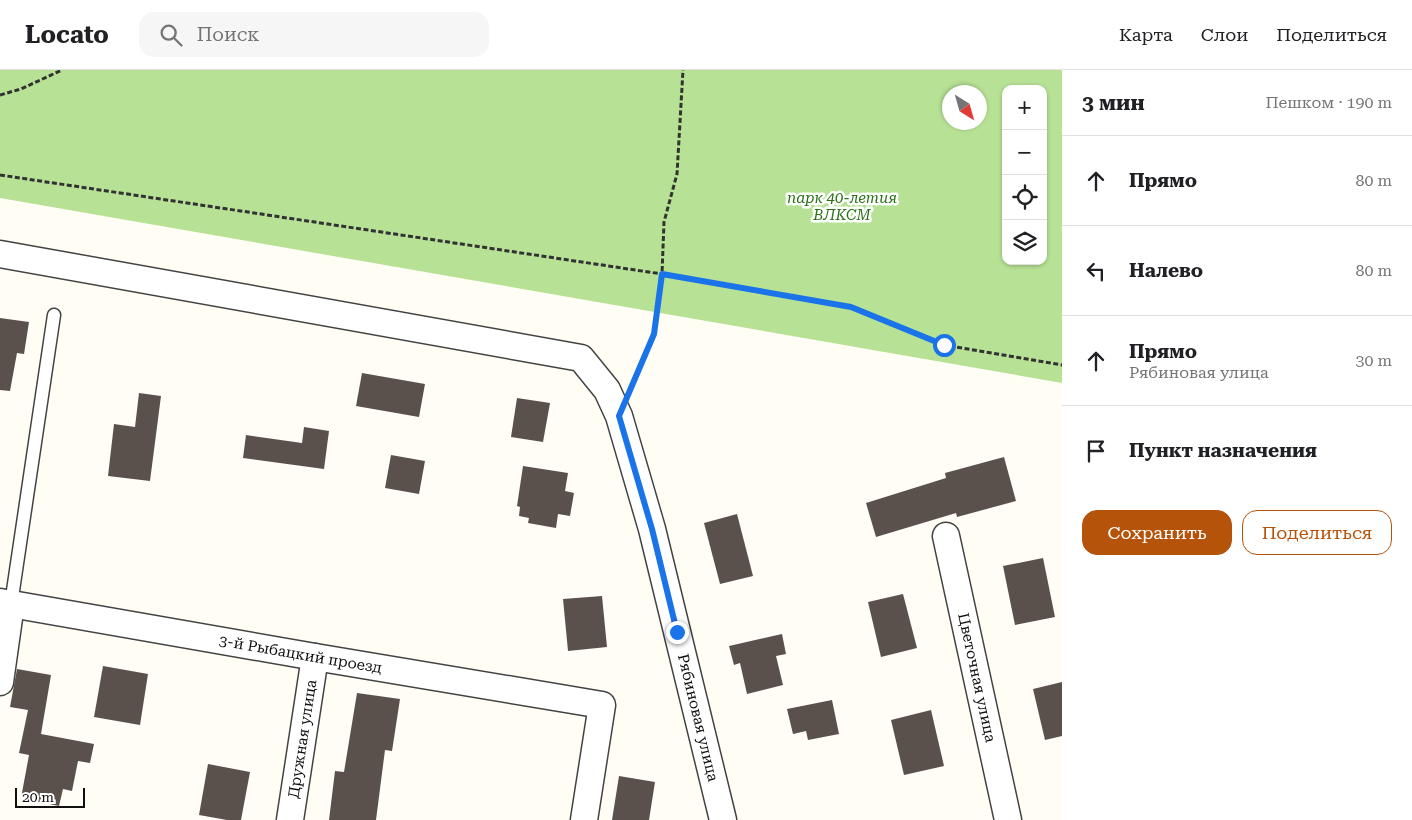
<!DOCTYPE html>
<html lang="ru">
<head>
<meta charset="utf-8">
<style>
	:root { --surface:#fff; --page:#f6f6f6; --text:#202124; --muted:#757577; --line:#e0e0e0; --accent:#b45309 }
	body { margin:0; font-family:"Roboto Serif",serif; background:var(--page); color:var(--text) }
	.controls { position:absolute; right:15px; top:15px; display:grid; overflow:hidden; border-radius:10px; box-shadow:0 1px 4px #0004 }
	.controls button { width:45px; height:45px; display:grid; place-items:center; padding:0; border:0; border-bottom:1px solid var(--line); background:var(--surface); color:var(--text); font:25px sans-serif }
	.compass { position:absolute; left:942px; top:15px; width:45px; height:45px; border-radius:50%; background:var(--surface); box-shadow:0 1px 4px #0004; rotate:143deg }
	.scale { position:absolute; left:15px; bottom:12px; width:70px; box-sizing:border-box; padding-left:5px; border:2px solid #101010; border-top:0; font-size:14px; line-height:18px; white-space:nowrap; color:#101010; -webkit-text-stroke:4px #fff; paint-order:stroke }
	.stop { position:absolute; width:15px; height:15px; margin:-11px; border:4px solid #1a73e8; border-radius:50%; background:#fff }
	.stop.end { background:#1a73e8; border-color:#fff; box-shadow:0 1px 5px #0008 }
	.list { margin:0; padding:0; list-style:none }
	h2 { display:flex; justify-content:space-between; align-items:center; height:65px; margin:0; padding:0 20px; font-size:21px }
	h2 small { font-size:16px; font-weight:400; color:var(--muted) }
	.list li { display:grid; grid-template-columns:32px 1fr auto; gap:15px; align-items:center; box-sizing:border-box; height:90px; padding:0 20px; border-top:1px solid var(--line) }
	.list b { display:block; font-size:19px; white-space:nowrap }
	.list p { margin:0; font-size:16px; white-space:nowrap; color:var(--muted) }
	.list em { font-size:16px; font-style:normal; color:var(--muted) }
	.actions { display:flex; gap:10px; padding:15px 20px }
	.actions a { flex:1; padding:11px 0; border:1px solid var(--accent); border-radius:15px; text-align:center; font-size:18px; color:var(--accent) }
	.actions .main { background:var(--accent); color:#fff }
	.icon { flex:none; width:28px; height:28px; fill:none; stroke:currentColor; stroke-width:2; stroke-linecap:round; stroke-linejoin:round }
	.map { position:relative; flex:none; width:1062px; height:750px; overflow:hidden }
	header { display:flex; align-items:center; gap:30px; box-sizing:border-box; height:70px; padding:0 25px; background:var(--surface); border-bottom:1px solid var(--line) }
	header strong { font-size:24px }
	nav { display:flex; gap:28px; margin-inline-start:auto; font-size:18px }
	.search { width:350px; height:45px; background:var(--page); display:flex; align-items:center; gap:12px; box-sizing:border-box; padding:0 18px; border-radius:15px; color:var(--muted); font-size:19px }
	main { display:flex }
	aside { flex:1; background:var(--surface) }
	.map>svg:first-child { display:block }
	.forest { fill:#b7e295; fill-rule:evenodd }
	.building { fill:#5b514b }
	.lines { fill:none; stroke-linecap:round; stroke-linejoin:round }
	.service-casing { stroke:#434343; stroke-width:15 }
	.minor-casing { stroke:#434343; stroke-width:29 }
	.path { stroke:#323232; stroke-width:3; stroke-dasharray:5 2.5; stroke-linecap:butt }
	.service { stroke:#fff; stroke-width:12 }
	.minor { stroke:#fff; stroke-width:26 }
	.route { stroke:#1a73e8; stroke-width:6 }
	.labels { text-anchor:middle; stroke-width:5; stroke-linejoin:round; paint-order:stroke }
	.park-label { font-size:15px; font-style:italic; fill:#2a7118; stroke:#fff }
	.street-label { font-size:15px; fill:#101010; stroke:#fff }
</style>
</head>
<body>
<header>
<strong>Locato</strong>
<div class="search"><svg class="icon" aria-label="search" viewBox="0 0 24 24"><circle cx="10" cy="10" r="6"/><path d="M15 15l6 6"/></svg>Поиск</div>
<nav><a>Карта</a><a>Слои</a><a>Поделиться</a></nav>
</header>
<main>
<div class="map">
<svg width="1062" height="750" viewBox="0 0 1062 750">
	<rect width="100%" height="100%" fill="#fffdf4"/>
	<path class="forest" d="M 0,0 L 1062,0 L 1062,313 L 0,128 ZM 1006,19 L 1043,19 L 1043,191 L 1006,191 ZM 949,22 L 979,22 L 979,52 L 949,52 Z"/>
	<g class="building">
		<path d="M 0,248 L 29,252 L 24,284 L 17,283 L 10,321 L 0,320 Z"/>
		<path d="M 362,303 L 425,314 L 419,347 L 356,336 Z"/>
		<path d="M 139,323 L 161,326 L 150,411 L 108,406 L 114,354 L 135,357 Z"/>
		<path d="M 517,328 L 550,333 L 543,372 L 511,367 Z"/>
		<path d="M 304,357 L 329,361 L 324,399 L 243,388 L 246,365 L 302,373 Z"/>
		<path d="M 391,385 L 425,391 L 419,424 L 385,418 Z"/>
		<path d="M 1004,387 L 1016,431 L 957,447 L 956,443 L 876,467 L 866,433 L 946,408 L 945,403 Z"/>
		<path d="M 523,396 L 568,403 L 565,421 L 574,423 L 570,446 L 558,444 L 556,458 L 528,453 L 529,448 L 519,446 L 520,437 L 517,436 Z"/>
		<path d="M 737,444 L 753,506 L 720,514 L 704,453 Z"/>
		<path d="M 1043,488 L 1055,547 L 1015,555 L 1003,496 Z"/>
		<path d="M 903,524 L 917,578 L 881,587 L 868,532 Z"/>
		<path d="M 602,526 L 607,577 L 568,581 L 563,529 Z"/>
		<path d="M 782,564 L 786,584 L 776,586 L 783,615 L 747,624 L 740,593 L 734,595 L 729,576 Z"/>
		<path d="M 103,596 L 148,604 L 140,655 L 94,647 Z"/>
		<path d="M 17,599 L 51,605 L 41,664 L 94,674 L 90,693 L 78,691 L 72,721 L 63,719 L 59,736 L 21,728 L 29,685 L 19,683 L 28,640 L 10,637 Z"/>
		<path d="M 1062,612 L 1062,666 L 1045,670 L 1033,619 Z"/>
		<path d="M 357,623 L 400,629 L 392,681 L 385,680 L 376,750 L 329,750 L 335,701 L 344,702 Z"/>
		<path d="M 832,630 L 839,664 L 808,670 L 806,661 L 793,664 L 787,639 Z"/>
		<path d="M 931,640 L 944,696 L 904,705 L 891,650 Z"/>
		<path d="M 208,694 L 250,702 L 241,750 L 227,750 L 199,745 Z"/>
		<path d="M 619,706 L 655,712 L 649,750 L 612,750 Z"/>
	</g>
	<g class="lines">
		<defs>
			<path id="service" d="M 11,534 L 54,245"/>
			<g id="minor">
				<path id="s1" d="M 0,184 L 581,288 L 607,320 L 619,346 L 652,459 L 723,750"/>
				<path id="s2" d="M 946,466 L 1008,750"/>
				<path id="s3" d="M 0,532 L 315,587 L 602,635 L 584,750"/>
				<path d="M 0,612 L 11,534"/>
				<path id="s4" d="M 290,750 L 315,587"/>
			</g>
		</defs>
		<use href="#service" class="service-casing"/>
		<use href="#minor" class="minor-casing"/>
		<g class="path">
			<path d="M 0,25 L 21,19 L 62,0"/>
			<path d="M 0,105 L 662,204 L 851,237 L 944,275 L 1062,295"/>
			<path d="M 632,316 L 654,264 L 662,204 L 664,152 L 677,104 L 683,0"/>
		</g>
		<use href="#service" class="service"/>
		<use href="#minor" class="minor"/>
	</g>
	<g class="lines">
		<path class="route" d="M 677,562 L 652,459 L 619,346 L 654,264 L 662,204 L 851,237 L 944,275"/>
	</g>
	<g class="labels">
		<g class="park-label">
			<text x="842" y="133">парк 40-летия<tspan x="842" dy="17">ВЛКСМ</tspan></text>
		</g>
		<g class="street-label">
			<text dy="5" stroke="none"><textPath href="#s3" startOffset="305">3-й Рыбацкий проезд</textPath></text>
			<text dy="5" stroke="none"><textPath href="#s2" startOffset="145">Цветочная улица</textPath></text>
			<text dy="5" stroke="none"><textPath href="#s1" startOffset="972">Рябиновая улица</textPath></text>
			<text dy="5" stroke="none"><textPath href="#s4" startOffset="82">Дружная улица</textPath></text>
		</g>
	</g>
</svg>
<div class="controls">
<button>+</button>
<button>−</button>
<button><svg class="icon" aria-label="locate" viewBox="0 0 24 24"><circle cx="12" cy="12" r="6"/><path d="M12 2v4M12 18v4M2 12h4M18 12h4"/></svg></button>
<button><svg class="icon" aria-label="layers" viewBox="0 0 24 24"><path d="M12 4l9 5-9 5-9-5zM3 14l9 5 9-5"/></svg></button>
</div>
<svg class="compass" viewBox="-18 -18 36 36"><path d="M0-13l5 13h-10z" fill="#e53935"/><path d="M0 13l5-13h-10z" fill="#757577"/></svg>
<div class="scale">20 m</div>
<div class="stop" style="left:944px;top:275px"></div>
<div class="stop end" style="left:677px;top:562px"></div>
</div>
<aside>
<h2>3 мин<small>Пешком · 190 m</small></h2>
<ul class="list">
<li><svg class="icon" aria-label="ahead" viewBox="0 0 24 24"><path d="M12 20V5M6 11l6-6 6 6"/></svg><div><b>Прямо</b></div><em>80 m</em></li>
<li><svg class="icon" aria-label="left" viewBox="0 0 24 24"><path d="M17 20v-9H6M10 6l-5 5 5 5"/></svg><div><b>Налево</b></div><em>80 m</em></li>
<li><svg class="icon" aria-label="ahead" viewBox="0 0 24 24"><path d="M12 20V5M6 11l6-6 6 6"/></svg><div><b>Прямо</b><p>Рябиновая улица</p></div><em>30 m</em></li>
<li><svg class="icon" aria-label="arrive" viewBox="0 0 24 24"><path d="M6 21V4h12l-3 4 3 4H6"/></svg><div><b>Пункт назначения</b></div></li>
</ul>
<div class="actions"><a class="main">Сохранить</a><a>Поделиться</a></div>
</aside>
</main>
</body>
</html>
